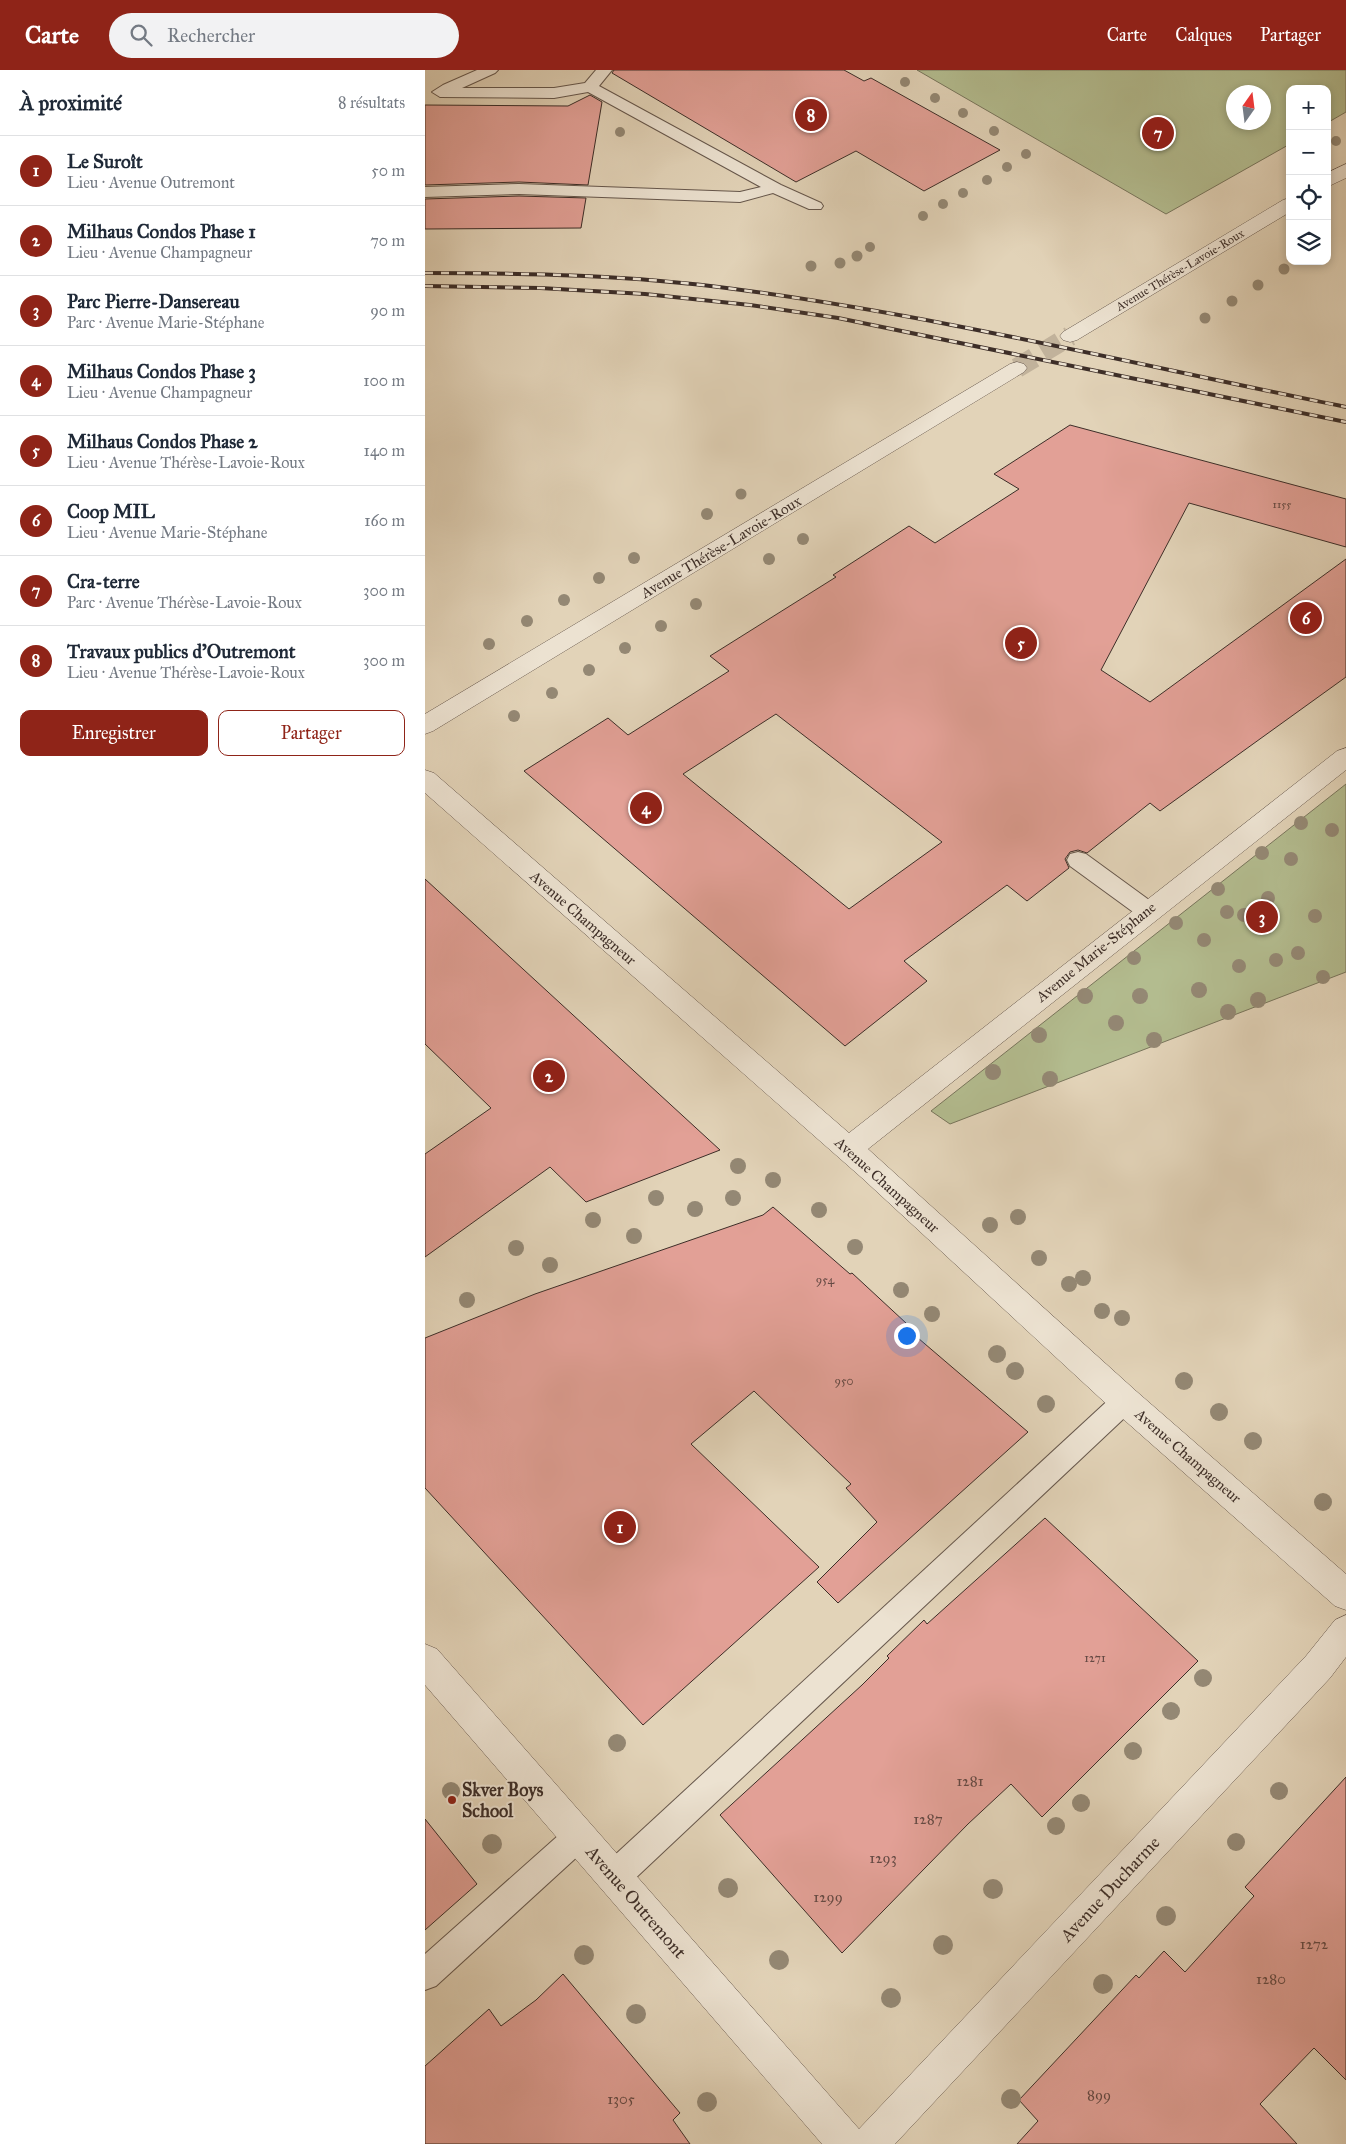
<!DOCTYPE html>
<html lang="fr">
<head>
<meta charset="utf-8">
<style>
	:root { --surface:#fff; --page:#f2f2f3; --text:#1f2937; --muted:#747a83; --line:#e0e1e3; --accent:#8f2418 }
	body { margin:0; font-family:"IM FELL Great Primer",serif; background:var(--page); color:var(--text) }
	.controls { position:absolute; right:15px; top:15px; display:grid; overflow:hidden; border-radius:10px; box-shadow:0 2px 8px #0003 }
	.controls button { width:45px; height:45px; display:grid; place-items:center; padding:0; border:0; border-bottom:1px solid var(--line); background:var(--surface); color:var(--text); font:25px sans-serif }
	.compass { position:absolute; left:801px; top:15px; width:45px; height:45px; border-radius:50%; background:var(--surface); box-shadow:0 2px 8px #0003; rotate:14deg }
	.you { position:absolute; left:481px; top:1265px; width:18px; height:18px; margin:-12px; border:4px solid #fff; border-radius:50%; background:#1a73e8; box-shadow:0 0 0 8px #1a73e833 }
	.badge { display:grid; place-items:center; width:32px; height:32px; border-radius:50%; background:var(--accent); color:#fff; font-size:16px; font-weight:700 }
	.pin { position:absolute; translate:-50% -50%; border:2px solid #fff; box-shadow:0 1px 5px #0006 }
	.list { margin:0; padding:0; list-style:none }
	h2 { display:flex; justify-content:space-between; align-items:center; height:65px; margin:0; padding:0 20px; font-size:21px }
	h2 small { font-size:16px; font-weight:400; color:var(--muted) }
	.list li { display:grid; grid-template-columns:32px 1fr auto; gap:15px; align-items:center; box-sizing:border-box; height:70px; padding:0 20px; border-top:1px solid var(--line) }
	.list b { display:block; font-size:19px; white-space:nowrap }
	.list p { margin:0; font-size:16px; white-space:nowrap; color:var(--muted) }
	.list em { font-size:16px; font-style:normal; color:var(--muted) }
	.actions { display:flex; gap:10px; padding:15px 20px }
	.actions a { flex:1; padding:11px 0; border:1px solid var(--accent); border-radius:10px; text-align:center; font-size:18px; color:var(--accent) }
	.actions .main { background:var(--accent); color:#fff }
	.icon { flex:none; width:28px; height:28px; fill:none; stroke:currentColor; stroke-width:2; stroke-linecap:round; stroke-linejoin:round }
	.map { position:relative; flex:none; width:921px; height:2074px; overflow:hidden }
	header { display:flex; align-items:center; gap:30px; box-sizing:border-box; height:70px; padding:0 25px; background:var(--accent); color:#fff }
	header strong { font-size:24px }
	nav { display:flex; gap:28px; margin-inline-start:auto; font-size:18px }
	.search { width:350px; height:45px; background:var(--page); display:flex; align-items:center; gap:12px; box-sizing:border-box; padding:0 18px; border-radius:28px; color:var(--muted); font-size:19px }
	main { display:flex }
	aside { flex:1; background:var(--surface) }
	.map>svg:first-child { display:block }
	.green { fill:#b3bc8f; stroke:#78755c; fill-rule:evenodd }
	.building { fill:#e2a096; stroke:#3d2e28; fill-rule:evenodd }
	.lines { fill:none; stroke-linecap:round; stroke-linejoin:round }
	.minor-tunnel { stroke:#c1b29b; stroke-width:20; stroke-dasharray:20 10; stroke-linecap:butt }
	.service-casing { stroke:#66574c; stroke-width:2 }
	.minor-casing { stroke:#66574c; stroke-width:1 }
	.service { fill:#ece2d1; fill-rule:evenodd }
	.minor { fill:#ece2d1; fill-rule:evenodd }
	.rail-casing { stroke:#3d2e28; stroke-width:4 }
	.rail { stroke:#ece2d1; stroke-width:2.5; stroke-dasharray:8; stroke-linecap:butt }
	.tree { fill:#948874 }
	.poi-dot { fill:#8f2418; stroke:#ece2d1; stroke-width:2 }
	.labels { text-anchor:middle; stroke-width:4; stroke-linejoin:round; paint-order:stroke }
	.far-number-label { font-size:11px; fill:#664a44 }
	.far-street-label { font-size:12px; fill:#3d2e28; stroke:#ece2d1 }
	.number-label { font-size:12px; fill:#664a44 }
	.street-label { font-size:15px; fill:#3d2e28; stroke:#ece2d1 }
	.near-number-label { font-size:15px; fill:#664a44 }
	.near-poi-label { font-size:18px; font-weight:bold; fill:#3d2e28; stroke:#ece2d1; text-anchor:start }
	.near-street-label { font-size:18px; fill:#3d2e28; stroke:#ece2d1 }
</style>
</head>
<body>
<header>
<strong>Carte</strong>
<div class="search"><svg class="icon" aria-label="search" viewBox="0 0 24 24"><circle cx="10" cy="10" r="6"/><path d="M15 15l6 6"/></svg>Rechercher</div>
<nav><a>Carte</a><a>Calques</a><a>Partager</a></nav>
</header>
<main>
<aside>
<h2>À proximité<small>8 résultats</small></h2>
<ul class="list">
<li><span class="badge">1</span><div><b>Le Suroît</b><p>Lieu · Avenue Outremont</p></div><em>50 m</em></li>
<li><span class="badge">2</span><div><b>Milhaus Condos Phase 1</b><p>Lieu · Avenue Champagneur</p></div><em>70 m</em></li>
<li><span class="badge">3</span><div><b>Parc Pierre-Dansereau</b><p>Parc · Avenue Marie-Stéphane</p></div><em>90 m</em></li>
<li><span class="badge">4</span><div><b>Milhaus Condos Phase 3</b><p>Lieu · Avenue Champagneur</p></div><em>100 m</em></li>
<li><span class="badge">5</span><div><b>Milhaus Condos Phase 2</b><p>Lieu · Avenue Thérèse-Lavoie-Roux</p></div><em>140 m</em></li>
<li><span class="badge">6</span><div><b>Coop MIL</b><p>Lieu · Avenue Marie-Stéphane</p></div><em>160 m</em></li>
<li><span class="badge">7</span><div><b>Cra-terre</b><p>Parc · Avenue Thérèse-Lavoie-Roux</p></div><em>300 m</em></li>
<li><span class="badge">8</span><div><b>Travaux publics d'Outremont</b><p>Lieu · Avenue Thérèse-Lavoie-Roux</p></div><em>300 m</em></li>
</ul>
<div class="actions"><a class="main">Enregistrer</a><a>Partager</a></div>
</aside>
<div class="map">
<svg width="921" height="2074" viewBox="0 0 921 2074">
	<rect width="100%" height="100%" fill="#e2d3b8"/>
	<filter id="stains"><feTurbulence type="fractalNoise" baseFrequency=".004" numOctaves="4"/><feColorMatrix values="0 0 0 0 .2 0 0 0 0 .09 0 0 0 0 .02 0 0 0 .5 -.17"/></filter>
	<radialGradient id="worn" r=".72"><stop offset=".6" stop-color="#630" stop-opacity="0"/><stop offset="1" stop-color="#630" stop-opacity=".3"/></radialGradient>
	<g class="green">
		<path d="M 492,0 L 921,0 L 921,42 L 902,53 L 902,19 L 865,19 L 865,74 L 741,144 ZM 838,22 L 838,52 L 808,52 L 808,22 Z"/>
		<path d="M 921,714 L 921,902 L 525,1054 L 506,1041 Z"/>
	</g>
	<g class="building">
		<path d="M 189,0 L 419,0 L 439,11 L 446,8 L 575,80 L 499,121 L 431,81 L 371,112 L 187,3 Z"/>
		<path d="M 165,25 L 177,32 L 163,115 L 94,112 L 0,115 L 0,35 L 143,36 Z"/>
		<path d="M 94,126 L 161,128 L 156,158 L 0,159 L 0,129 Z"/>
		<path d="M 645,355 L 921,429 L 921,477 L 764,433 L 676,600 L 725,632 L 921,489 L 921,607 L 735,741 L 725,733 L 662,783 L 653,780 L 645,782 L 640,789 L 644,798 L 602,831 L 582,815 L 479,891 L 502,911 L 420,976 L 99,701 L 183,648 L 203,665 L 304,601 L 285,586 L 411,507 L 408,505 L 484,456 L 510,473 L 594,419 L 569,404 ZM 351,644 L 517,772 L 424,839 L 258,704 Z"/>
		<path d="M 0,809 L 295,1080 L 161,1132 L 125,1097 L 0,1187 L 0,1084 L 66,1038 L 0,974 Z"/>
		<path d="M 348,1137 L 425,1204 L 427,1203 L 495,1266 L 493,1268 L 603,1362 L 413,1533 L 392,1512 L 452,1452 L 421,1418 L 426,1414 L 329,1321 L 266,1374 L 394,1497 L 218,1655 L 0,1418 L 0,1268 L 110,1224 L 338,1145 Z"/>
		<path d="M 620,1448 L 773,1591 L 617,1747 L 586,1714 L 543,1754 L 417,1883 L 295,1745 L 437,1615 L 464,1588 L 462,1586 L 499,1550 L 502,1554 Z"/>
		<path d="M 921,1707 L 921,2010 L 889,1978 L 835,2034 L 872,2074 L 592,2074 L 613,2051 L 594,2030 L 711,1905 L 714,1908 L 739,1881 L 760,1902 L 829,1826 L 820,1817 Z"/>
		<path d="M 0,1749 L 52,1814 L 0,1860 Z"/>
		<path d="M 138,1904 L 255,2043 L 248,2050 L 265,2074 L 0,2074 L 0,1996 L 64,1939 L 76,1956 L 111,1930 Z"/>
	</g>
	<g class="lines">
		<path class="minor-tunnel" d="M 592,298 L 645,266"/>
		<defs>
			<g id="service">
				<path d="M 52,0 L 73,0 L 70,3 L 37,18 L 129,18 L 160,13 L 171,0 L 187,0 L 174,16 L 356,115 L 396,133 L 398,136 L 396,139 L 384,139 L 348,123 L 315,132 L 94,124 L 0,127 L 0,117 L 94,114 L 315,122 L 336,117 L 163,22 L 129,28 L 15,27 L 7,22 L 18,15 Z"/>
				<path d="M 653,782 L 661,784 L 731,835 L 734,841 L 731,847 L 723,849 L 715,847 L 645,796 L 642,790 L 645,784 Z"/>
				<path d="M 700,1319 L 709,1323 L 713,1331 L 709,1339 L 201,1817 L 190,1821 L 179,1817 L 175,1806 L 179,1795 L 691,1323 Z"/>
				<path d="M 154,1751 L 164,1756 L 169,1766 L 164,1776 L 11,1916 L 0,1920 L 0,1884 L 144,1756 Z"/>
			</g>
			<g id="minor">
				<path d="M 921,94 L 921,108 L 902,117 L 902,103 Z"/>
				<path d="M 865,128 L 865,142 L 652,270 L 645,272 L 638,270 L 635,266 L 638,262 L 858,130 Z"/>
				<path d="M 592,292 L 599,294 L 602,298 L 599,302 L 8,661 L 0,664 L 0,644 L 585,294 Z"/>
				<path d="M 921,678 L 921,700 L 443,1079 L 711,1321 L 921,1504 L 921,1540 L 910,1536 L 689,1341 L 437,1108 L 0,723 L 0,700 L 9,703 L 424,1063 L 912,681 Z"/>
				<path d="M 921,1545 L 921,1587 L 905,1608 L 470,2074 L 397,2074 L 0,1615 L 0,1574 L 12,1579 L 434,2059 L 881,1586 L 910,1550 Z"/>
			</g>
		</defs>
		<use href="#service" class="service-casing"/>
		<use href="#minor" class="minor-casing"/>
		<use href="#service" class="service"/>
		<use href="#minor" class="minor"/>
		<defs>
			<g id="rail">
				<path d="M 0,203 C 103,203 206,205 309,219 C 515,246 717,296 921,337"/>
				<path d="M 0,216 L 115,218 L 220,224 L 325,235 L 413,248 L 921,352"/>
			</g>
		</defs>
		<use href="#rail" class="rail-casing"/>
		<use href="#rail" class="rail"/>
	</g>
	<g class="tree">
		<circle cx="480" cy="12" r="5"/>
		<circle cx="510" cy="28" r="5"/>
		<circle cx="538" cy="43" r="5"/>
		<circle cx="569" cy="61" r="5"/>
		<circle cx="195" cy="62" r="5"/>
		<circle cx="911" cy="71" r="5"/>
		<circle cx="601" cy="84" r="5"/>
		<circle cx="582" cy="97" r="5"/>
		<circle cx="562" cy="110" r="5"/>
		<circle cx="538" cy="123" r="5"/>
		<circle cx="518" cy="134" r="5"/>
		<circle cx="498" cy="146" r="5"/>
		<circle cx="445" cy="177" r="5"/>
		<circle cx="432" cy="186" r="5.5"/>
		<circle cx="415" cy="193" r="5.5"/>
		<circle cx="386" cy="196" r="5.5"/>
		<circle cx="859" cy="199" r="5.5"/>
		<circle cx="833" cy="215" r="5.5"/>
		<circle cx="807" cy="231" r="5.5"/>
		<circle cx="780" cy="248" r="5.5"/>
		<circle cx="316" cy="424" r="5.5"/>
		<circle cx="282" cy="444" r="6"/>
		<circle cx="378" cy="469" r="6"/>
		<circle cx="209" cy="488" r="6"/>
		<circle cx="344" cy="489" r="6"/>
		<circle cx="174" cy="508" r="6"/>
		<circle cx="139" cy="530" r="6"/>
		<circle cx="271" cy="534" r="6"/>
		<circle cx="102" cy="551" r="6"/>
		<circle cx="236" cy="556" r="6"/>
		<circle cx="64" cy="574" r="6"/>
		<circle cx="200" cy="578" r="6"/>
		<circle cx="164" cy="600" r="6"/>
		<circle cx="127" cy="623" r="6"/>
		<circle cx="89" cy="646" r="6"/>
		<circle cx="876" cy="753" r="7"/>
		<circle cx="907" cy="760" r="7"/>
		<circle cx="837" cy="783" r="7"/>
		<circle cx="866" cy="789" r="7"/>
		<circle cx="793" cy="819" r="7"/>
		<circle cx="843" cy="828" r="7"/>
		<circle cx="802" cy="842" r="7"/>
		<circle cx="819" cy="845" r="7"/>
		<circle cx="890" cy="846" r="7"/>
		<circle cx="751" cy="853" r="7"/>
		<circle cx="779" cy="870" r="7"/>
		<circle cx="873" cy="883" r="7"/>
		<circle cx="709" cy="888" r="7"/>
		<circle cx="851" cy="890" r="7"/>
		<circle cx="814" cy="896" r="7"/>
		<circle cx="898" cy="907" r="7"/>
		<circle cx="774" cy="920" r="8"/>
		<circle cx="660" cy="926" r="8"/>
		<circle cx="715" cy="926" r="8"/>
		<circle cx="833" cy="930" r="8"/>
		<circle cx="803" cy="942" r="8"/>
		<circle cx="691" cy="953" r="8"/>
		<circle cx="614" cy="965" r="8"/>
		<circle cx="729" cy="970" r="8"/>
		<circle cx="568" cy="1002" r="8"/>
		<circle cx="625" cy="1009" r="8"/>
		<circle cx="313" cy="1096" r="8"/>
		<circle cx="348" cy="1110" r="8"/>
		<circle cx="231" cy="1128" r="8"/>
		<circle cx="308" cy="1128" r="8"/>
		<circle cx="270" cy="1139" r="8"/>
		<circle cx="394" cy="1140" r="8"/>
		<circle cx="593" cy="1147" r="8"/>
		<circle cx="168" cy="1150" r="8"/>
		<circle cx="565" cy="1155" r="8"/>
		<circle cx="209" cy="1166" r="8"/>
		<circle cx="430" cy="1177" r="8"/>
		<circle cx="91" cy="1178" r="8"/>
		<circle cx="614" cy="1188" r="8"/>
		<circle cx="125" cy="1195" r="8"/>
		<circle cx="658" cy="1208" r="8"/>
		<circle cx="644" cy="1214" r="8"/>
		<circle cx="476" cy="1220" r="8"/>
		<circle cx="42" cy="1230" r="8"/>
		<circle cx="677" cy="1241" r="8"/>
		<circle cx="507" cy="1244" r="8"/>
		<circle cx="697" cy="1248" r="8"/>
		<circle cx="572" cy="1284" r="9"/>
		<circle cx="590" cy="1301" r="9"/>
		<circle cx="759" cy="1311" r="9"/>
		<circle cx="621" cy="1334" r="9"/>
		<circle cx="794" cy="1342" r="9"/>
		<circle cx="828" cy="1371" r="9"/>
		<circle cx="898" cy="1432" r="9"/>
		<circle cx="778" cy="1608" r="9"/>
		<circle cx="746" cy="1641" r="9"/>
		<circle cx="192" cy="1673" r="9"/>
		<circle cx="708" cy="1681" r="9"/>
		<circle cx="26" cy="1721" r="9"/>
		<circle cx="854" cy="1721" r="9"/>
		<circle cx="656" cy="1733" r="9"/>
		<circle cx="631" cy="1756" r="9"/>
		<circle cx="811" cy="1772" r="9"/>
		<circle cx="67" cy="1774" r="10"/>
		<circle cx="303" cy="1818" r="10"/>
		<circle cx="568" cy="1819" r="10"/>
		<circle cx="741" cy="1846" r="10"/>
		<circle cx="518" cy="1875" r="10"/>
		<circle cx="159" cy="1885" r="10"/>
		<circle cx="354" cy="1890" r="10"/>
		<circle cx="678" cy="1914" r="10"/>
		<circle cx="466" cy="1928" r="10"/>
		<circle cx="211" cy="1944" r="10"/>
		<circle cx="586" cy="2029" r="10"/>
		<circle cx="282" cy="2032" r="10"/>
	</g>
	<circle class="poi-dot" cx="27" cy="1730" r="5"/>
	<g class="labels">
		<g class="far-number-label">
			<text x="857" y="438">1155</text>
		</g>
		<g class="far-street-label">
			<text transform="translate(755 200) rotate(-31)" y="4">Avenue Thérèse-Lavoie-Roux</text>
		</g>
		<g class="number-label">
			<text x="400" y="1214">954</text>
			<text x="419" y="1315">950</text>
			<text x="670" y="1592">1271</text>
		</g>
		<g class="street-label">
			<text transform="translate(296 477) rotate(-31)" y="5">Avenue Thérèse-Lavoie-Roux</text>
			<text transform="translate(158 848) rotate(41)" y="5">Avenue Champagneur</text>
			<text transform="translate(671 882) rotate(-39)" y="5">Avenue Marie-Stéphane</text>
			<text transform="translate(462 1115) rotate(42)" y="5">Avenue Champagneur</text>
			<text transform="translate(763 1386) rotate(41)" y="5">Avenue Champagneur</text>
		</g>
		<g class="near-number-label">
			<text x="545" y="1716">1281</text>
			<text x="503" y="1754">1287</text>
			<text x="458" y="1793">1293</text>
			<text x="403" y="1832">1299</text>
			<text x="889" y="1879">1272</text>
			<text x="846" y="1914">1280</text>
			<text x="674" y="2030">899</text>
			<text x="196" y="2034">1305</text>
		</g>
		<g class="near-poi-label">
			<text x="37" y="1726">Skver Boys<tspan x="37" dy="21">School</tspan></text>
		</g>
		<g class="near-street-label">
			<text transform="translate(685 1819) rotate(-47)" y="6">Avenue Ducharme</text>
			<text transform="translate(211 1832) rotate(49)" y="6">Avenue Outremont</text>
		</g>
	</g>
	<rect width="100%" height="100%" filter="url(#stains)"/>
	<rect width="100%" height="100%" fill="url(#worn)"/>
</svg>
<div class="controls">
<button>+</button>
<button>−</button>
<button><svg class="icon" aria-label="locate" viewBox="0 0 24 24"><circle cx="12" cy="12" r="6"/><path d="M12 2v4M12 18v4M2 12h4M18 12h4"/></svg></button>
<button><svg class="icon" aria-label="layers" viewBox="0 0 24 24"><path d="M12 4l9 5-9 5-9-5zM3 14l9 5 9-5"/></svg></button>
</div>
<svg class="compass" viewBox="-18 -18 36 36"><path d="M0-13l5 13h-10z" fill="#e53935"/><path d="M0 13l5-13h-10z" fill="#747a83"/></svg>
<div class="you"></div>
<div class="pin badge" style="left:195px;top:1457px">1</div>
<div class="pin badge" style="left:124px;top:1006px">2</div>
<div class="pin badge" style="left:837px;top:847px">3</div>
<div class="pin badge" style="left:221px;top:738px">4</div>
<div class="pin badge" style="left:596px;top:573px">5</div>
<div class="pin badge" style="left:881px;top:548px">6</div>
<div class="pin badge" style="left:733px;top:63px">7</div>
<div class="pin badge" style="left:386px;top:45px">8</div>
</div>
</main>
</body>
</html>
